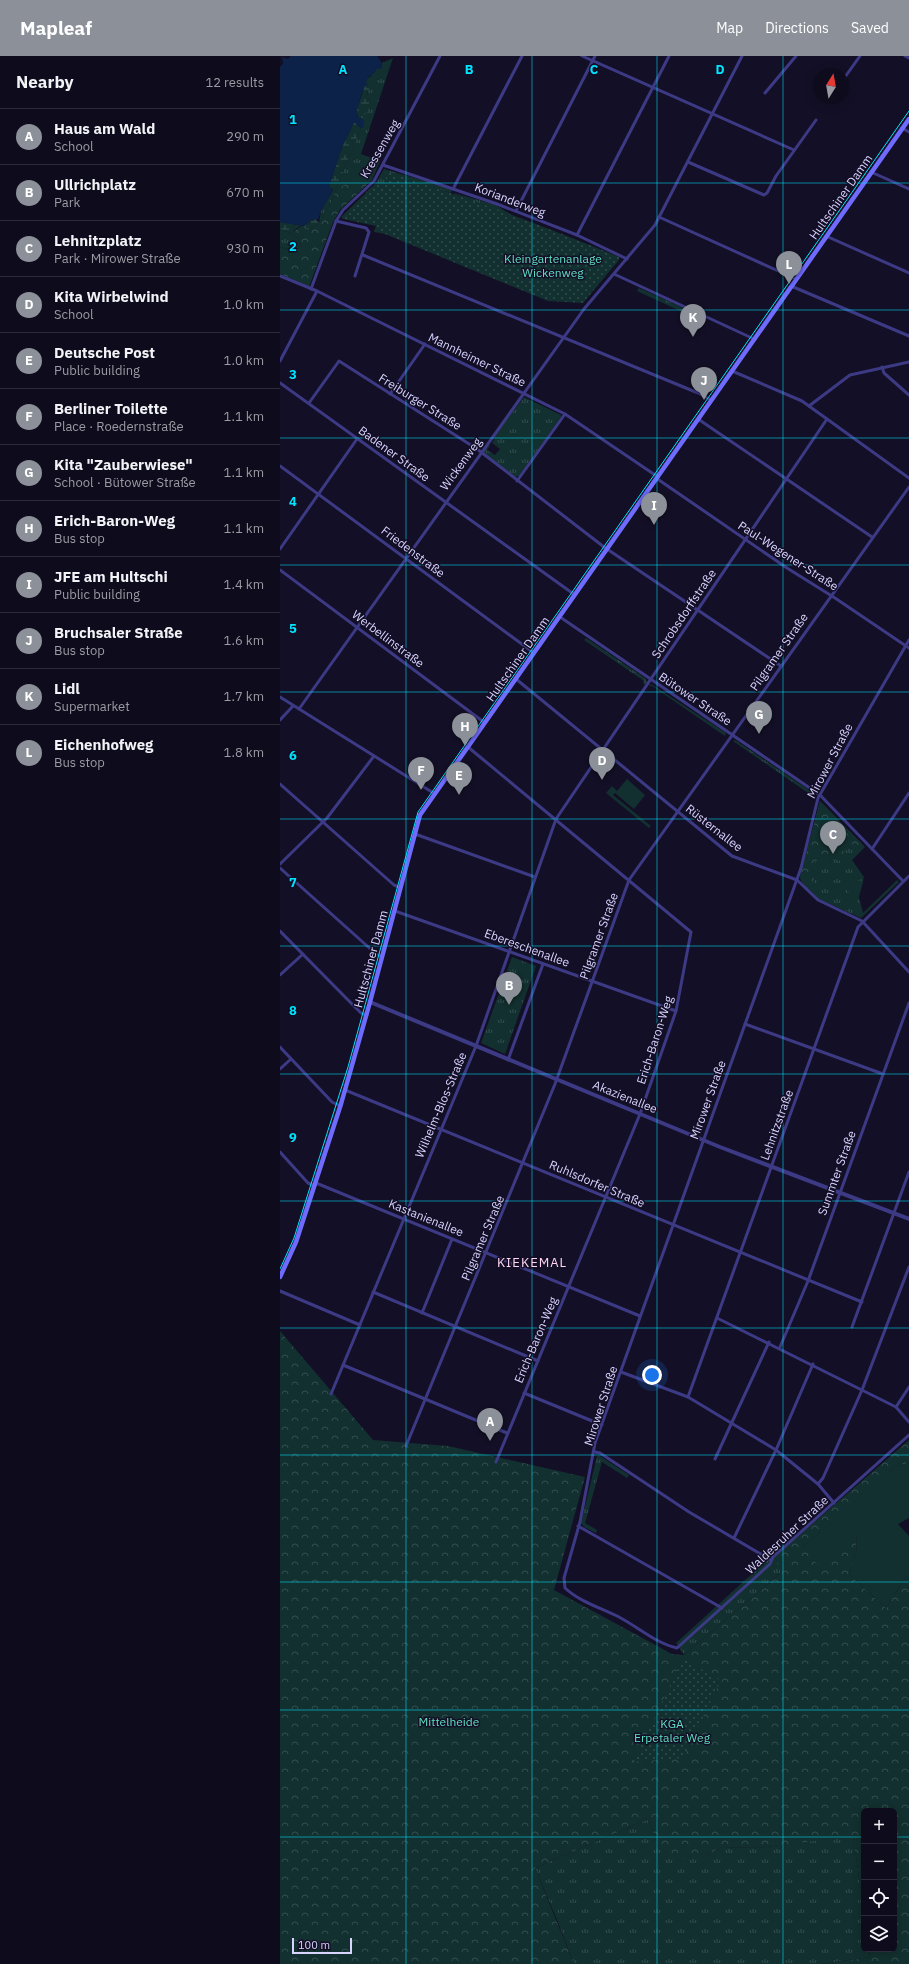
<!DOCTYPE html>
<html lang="en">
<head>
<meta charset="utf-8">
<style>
	:root { --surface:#0e0b1c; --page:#1c1929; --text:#f1f3f6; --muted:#9b9ba3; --line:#2e2b3b; --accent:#8c9099 }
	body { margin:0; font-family:"IBM Plex Sans",sans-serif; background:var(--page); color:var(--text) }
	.controls { position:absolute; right:12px; bottom:12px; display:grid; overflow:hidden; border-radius:6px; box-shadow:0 2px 10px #0003 }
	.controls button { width:36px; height:36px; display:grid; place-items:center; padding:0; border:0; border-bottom:1px solid var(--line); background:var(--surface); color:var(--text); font:20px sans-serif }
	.compass { position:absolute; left:533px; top:12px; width:36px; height:36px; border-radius:50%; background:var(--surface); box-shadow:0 2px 10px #0003; rotate:11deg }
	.scale { position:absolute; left:12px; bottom:10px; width:60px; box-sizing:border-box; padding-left:4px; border:2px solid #d9d4ff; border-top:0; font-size:11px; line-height:14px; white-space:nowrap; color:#d9d4ff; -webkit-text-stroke:3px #130f26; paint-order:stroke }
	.you { position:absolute; left:372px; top:1319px; width:14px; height:14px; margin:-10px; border:3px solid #fff; border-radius:50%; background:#1a73e8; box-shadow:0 0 0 6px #1a73e833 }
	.badge { display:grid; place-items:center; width:26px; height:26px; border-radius:50%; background:var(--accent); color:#fff; font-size:13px; font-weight:700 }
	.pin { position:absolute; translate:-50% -33px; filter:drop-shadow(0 1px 2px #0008) }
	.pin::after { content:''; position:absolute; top:21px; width:14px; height:12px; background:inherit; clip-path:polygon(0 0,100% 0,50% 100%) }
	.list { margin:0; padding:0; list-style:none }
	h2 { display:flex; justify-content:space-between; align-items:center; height:52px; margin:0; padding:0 16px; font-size:17px }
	h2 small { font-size:13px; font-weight:400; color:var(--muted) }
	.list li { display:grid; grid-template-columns:26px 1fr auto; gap:12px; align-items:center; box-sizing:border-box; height:56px; padding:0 16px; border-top:1px solid var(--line) }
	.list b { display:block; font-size:15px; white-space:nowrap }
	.list p { margin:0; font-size:13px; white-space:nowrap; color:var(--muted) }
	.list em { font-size:13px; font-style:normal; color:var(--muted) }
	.icon { flex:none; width:22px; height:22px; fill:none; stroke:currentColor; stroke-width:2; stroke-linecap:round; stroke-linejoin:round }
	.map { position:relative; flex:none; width:629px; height:1908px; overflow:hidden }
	header { display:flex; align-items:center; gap:24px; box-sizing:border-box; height:56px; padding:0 20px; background:var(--accent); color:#fff }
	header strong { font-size:19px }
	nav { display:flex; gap:22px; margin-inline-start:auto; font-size:14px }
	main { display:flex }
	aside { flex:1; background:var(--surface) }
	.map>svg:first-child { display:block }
	.grass { fill:url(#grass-tufts) }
	.forest { fill:url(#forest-crowns) }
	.wetland { fill:url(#wetland-marsh) }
	.garden { fill:url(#garden-dots) }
	.pitch { fill:#12302f }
	.water { fill:#0c2248 }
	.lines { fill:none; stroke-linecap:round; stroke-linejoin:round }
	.minor { stroke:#3d3a85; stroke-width:3 }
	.tertiary { stroke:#3d3a85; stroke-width:4 }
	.secondary { stroke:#6f6bff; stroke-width:4.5 }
	.tram { stroke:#00e5ff; stroke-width:1 }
	.grid { fill:none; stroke:#00e5ff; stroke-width:1; stroke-opacity:0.55 }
	.labels { text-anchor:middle; stroke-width:3; stroke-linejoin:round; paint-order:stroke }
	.street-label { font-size:12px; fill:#d9d4ff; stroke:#130f26 }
	.park-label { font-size:12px; fill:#5fe0c0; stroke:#130f26 }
	.neighbourhood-label { font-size:13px; letter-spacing:1px; fill:#ffd6f0; stroke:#130f26 }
	.grid-label { font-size:13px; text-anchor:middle; font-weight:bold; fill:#00e5ff; stroke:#130f26; stroke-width:3; stroke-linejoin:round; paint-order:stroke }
</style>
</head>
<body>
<header>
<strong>Mapleaf</strong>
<nav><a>Map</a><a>Directions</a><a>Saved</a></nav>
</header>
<main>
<aside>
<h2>Nearby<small>12 results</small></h2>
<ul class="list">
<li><span class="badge">A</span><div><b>Haus am Wald</b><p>School</p></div><em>290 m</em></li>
<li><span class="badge">B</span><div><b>Ullrichplatz</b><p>Park</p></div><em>670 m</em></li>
<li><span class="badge">C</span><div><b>Lehnitzplatz</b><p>Park · Mirower Straße</p></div><em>930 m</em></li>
<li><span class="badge">D</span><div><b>Kita Wirbelwind</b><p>School</p></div><em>1.0 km</em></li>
<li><span class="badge">E</span><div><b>Deutsche Post</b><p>Public building</p></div><em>1.0 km</em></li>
<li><span class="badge">F</span><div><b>Berliner Toilette</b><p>Place · Roedernstraße</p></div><em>1.1 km</em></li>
<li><span class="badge">G</span><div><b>Kita &quot;Zauberwiese&quot;</b><p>School · Bütower Straße</p></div><em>1.1 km</em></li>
<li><span class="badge">H</span><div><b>Erich-Baron-Weg</b><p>Bus stop</p></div><em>1.1 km</em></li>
<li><span class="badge">I</span><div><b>JFE am Hultschi</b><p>Public building</p></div><em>1.4 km</em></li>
<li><span class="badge">J</span><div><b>Bruchsaler Straße</b><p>Bus stop</p></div><em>1.6 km</em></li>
<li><span class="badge">K</span><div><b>Lidl</b><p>Supermarket</p></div><em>1.7 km</em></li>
<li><span class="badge">L</span><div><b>Eichenhofweg</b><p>Bus stop</p></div><em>1.8 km</em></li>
</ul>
</aside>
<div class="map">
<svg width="629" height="1908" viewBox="0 0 629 1908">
	<defs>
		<pattern id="grass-tufts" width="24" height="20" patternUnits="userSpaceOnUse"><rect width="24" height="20" fill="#12302f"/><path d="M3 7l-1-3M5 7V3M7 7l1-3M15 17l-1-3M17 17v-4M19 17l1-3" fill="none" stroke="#344d4e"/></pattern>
		<pattern id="forest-crowns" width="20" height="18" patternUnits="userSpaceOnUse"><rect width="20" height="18" fill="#12302f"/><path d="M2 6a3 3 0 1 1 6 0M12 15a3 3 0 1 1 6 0" fill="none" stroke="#344d4e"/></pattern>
		<pattern id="wetland-marsh" width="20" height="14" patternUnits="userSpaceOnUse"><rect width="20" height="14" fill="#12302f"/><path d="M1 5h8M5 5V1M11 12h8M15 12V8" fill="none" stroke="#344d4e"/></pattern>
		<pattern id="garden-dots" width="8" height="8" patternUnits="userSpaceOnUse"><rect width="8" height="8" fill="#12302f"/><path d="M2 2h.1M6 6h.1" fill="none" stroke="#344d4e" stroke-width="1.8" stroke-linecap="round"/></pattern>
	</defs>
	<rect width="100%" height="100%" fill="#130f26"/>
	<g class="grass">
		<path d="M 113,2 L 81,98 L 100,105 L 92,124 L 91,118 L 56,134 L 50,149 L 44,156 L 43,164 L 39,167 L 41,155 L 53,134 L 55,135 L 81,72 L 83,72 L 82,60 L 90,43 L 87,42 C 87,40 89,22 90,21 C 91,18 95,16 96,13 L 101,13 L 102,7 Z"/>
		<path d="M 104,113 L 172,133 L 171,137 L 107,117 L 101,149 L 85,137 L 95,128 Z"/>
		<path d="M 174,137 L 216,149 L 233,160 L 174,138 Z"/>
		<path d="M 0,173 L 15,179 L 21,188 L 16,195 L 0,191 Z"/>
		<path d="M 359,232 L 410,255 L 409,259 L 357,235 Z"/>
		<path d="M 244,341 L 281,359 L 281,361 L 239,420 L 234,421 L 204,398 L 203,395 L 208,388 L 210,390 L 207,394 L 215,399 L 220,393 L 212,387 L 215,382 L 213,381 Z"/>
		<path d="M 306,582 L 365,622 L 367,626 L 365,629 L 363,627 L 364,625 L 304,584 Z"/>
		<path d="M 371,628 L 446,677 L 445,680 L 372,630 L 369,630 Z"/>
		<path d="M 455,684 L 535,738 L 534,741 L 453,685 Z"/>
		<path d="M 540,745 L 585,791 L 572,804 L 584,821 L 579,841 L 583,857 L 617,824 L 619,826 L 581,862 L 538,843 L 521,825 L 520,821 Z"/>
		<path d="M 232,901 L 256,910 L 225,998 L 201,987 Z"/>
		<path d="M 317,1400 L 320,1400 L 349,1419 L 347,1422 L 322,1406 L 305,1467 L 317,1474 L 316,1477 L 304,1471 L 301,1467 Z"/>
		<path d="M 494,1498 L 502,1516 L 404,1599 L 396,1587 Z"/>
		<path d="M 368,1763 L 377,1785 L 422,1802 L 441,1791 L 478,1792 L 573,1779 L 584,1857 L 584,1893 L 589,1893 L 590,1901 L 541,1908 L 294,1908 L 277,1864 L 255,1812 Z"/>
	</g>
	<g class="forest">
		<path d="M 91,118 L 92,124 L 60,154 L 53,166 L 29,231 L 0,218 L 0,191 L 16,195 L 21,188 L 13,176 L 21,170 L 28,174 L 43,164 L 44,156 L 50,149 L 56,134 L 71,125 Z"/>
		<path d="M 540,745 L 583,789 L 578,793 L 566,783 L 562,783 L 559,785 L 564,796 L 562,804 L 557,805 L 545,798 C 531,803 532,819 535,831 L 533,834 L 529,834 L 523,828 L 520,821 Z"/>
		<path d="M 0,1275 L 93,1384 L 168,1390 L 305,1421 L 274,1534 L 392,1598 L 404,1599 L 501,1517 L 494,1498 L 513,1481 L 515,1483 L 629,1384 L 629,1407 L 617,1410 L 523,1491 L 527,1495 L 577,1479 L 576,1497 L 569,1518 L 606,1552 L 629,1516 L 629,1908 L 541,1908 L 590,1901 L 589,1893 L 614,1893 L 614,1755 L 584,1755 L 584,1857 L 573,1780 L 478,1792 L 441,1791 L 422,1802 L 406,1803 L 396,1801 L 386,1797 L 377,1785 L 368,1763 L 255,1812 L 294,1908 L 0,1908 Z"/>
	</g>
	<g class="wetland">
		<path d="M 90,21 L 89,34 L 87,36 L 87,42 L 90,43 L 88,55 L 83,60 L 84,64 L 79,62 L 76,56 L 87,22 Z"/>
		<path d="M 74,66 L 81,72 L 55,135 L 50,132 L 50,127 L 62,91 Z"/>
		<path d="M 36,163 L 39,167 L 28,174 L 20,170 L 13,175 L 15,179 L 0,173 L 0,166 L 24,170 L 31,164 Z"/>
	</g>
	<g class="garden">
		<path d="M 107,116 C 185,141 263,169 339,201 L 339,204 L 303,247 L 268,245 L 105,178 L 94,176 L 96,170 L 63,163 L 61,161 L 95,128 L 104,132 Z"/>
		<path d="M 403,1603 L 441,1624 L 403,1702 L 353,1706 Z"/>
	</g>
	<g class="pitch">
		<path d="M 347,723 L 365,739 L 354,753 L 335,737 L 333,739 L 371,770 L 369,772 L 326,737 L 332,730 L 337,735 Z"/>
		<path d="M 572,823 L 583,826 L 579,839 L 567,836 Z"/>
		<path d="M 629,1407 L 629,1462 L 618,1468 L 629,1480 L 629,1516 L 606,1552 L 569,1518 L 576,1497 L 577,1479 L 543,1515 L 523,1491 L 600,1424 L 617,1410 Z"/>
	</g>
	<path class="water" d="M 11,0 L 97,0 L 102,7 L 101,13 L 96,13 L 94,17 L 87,22 L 86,27 L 88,29 L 85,30 C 80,38 80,47 76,56 L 79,62 L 84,64 L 83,72 L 81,72 L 74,66 L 62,91 L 50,127 L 50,132 L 53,134 L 41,155 L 38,164 L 36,163 L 31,164 L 24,170 L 0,166 L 0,11 L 3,8 L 2,1 L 8,3 Z"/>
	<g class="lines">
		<g class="minor">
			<path d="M 302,0 L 514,94"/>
			<path d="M 625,0 L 629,2"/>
			<path d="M 565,21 L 580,0"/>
			<path d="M 485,37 L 516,0"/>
			<path d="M 622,72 L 629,76"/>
			<path d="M 408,106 L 484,139 L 487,137 L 496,120 L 536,64"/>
			<path d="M 103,109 L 217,148 L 297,179 L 347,203"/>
			<path d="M 591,116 L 629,133"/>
			<path d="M 173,133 L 242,0"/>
			<path d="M 236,155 L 315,0"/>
			<path d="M 379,161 L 516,223"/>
			<path d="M 56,165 L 86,172 L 89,176 L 75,220"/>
			<path d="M 297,179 L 389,0"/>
			<path d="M 546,180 L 629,217"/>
			<path d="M 83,199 L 418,337 L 431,344"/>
			<path d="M 334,218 L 474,283"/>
			<path d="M 0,220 L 37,235 L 285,358 L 378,421"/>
			<path d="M 511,230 L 629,280"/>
			<path d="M 31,233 L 56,165 L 63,154 L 94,125 L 160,0"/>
			<path d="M 0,305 L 37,235"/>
			<path d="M 602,311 L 604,317 L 629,339"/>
			<path d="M 452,315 L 522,345 L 629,422"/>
			<path d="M 0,327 L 295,539"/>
			<path d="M 110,338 L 145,288"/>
			<path d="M 29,347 L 59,305 L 197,393 L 324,491 L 501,610"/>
			<path d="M 529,350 L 570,319 L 629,306"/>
			<path d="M 418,363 L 592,481"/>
			<path d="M 0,410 L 254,597"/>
			<path d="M 376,422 L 507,512 L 555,542 L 629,592"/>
			<path d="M 237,425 L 285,358"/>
			<path d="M 0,493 L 77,383"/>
			<path d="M 0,514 L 205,667"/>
			<path d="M 280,561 L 540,739 L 623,825"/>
			<path d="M 629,584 L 538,742 L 521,812 L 315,1387 L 300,1466 L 284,1522 L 285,1532 C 300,1546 321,1552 339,1561 C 358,1571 375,1587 397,1592 L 490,1508 L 493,1501 L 629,1379"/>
			<path d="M 236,623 L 452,800 L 517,824 L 538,844 L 582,865 L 629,916"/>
			<path d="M 0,641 L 155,738"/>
			<path d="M 19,653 L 304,253 L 375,169 L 462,0"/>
			<path d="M 0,664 L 13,650"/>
			<path d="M 188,691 L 411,876 L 396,955 L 360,1058 L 216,1406"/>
			<path d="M 0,728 L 114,829 L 121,832"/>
			<path d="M 135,778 L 255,821"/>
			<path d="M 592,793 L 629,737"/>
			<path d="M 0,808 L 47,762 L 94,700"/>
			<path d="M 0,812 L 95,897 L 102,901"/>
			<path d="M 115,855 L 396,955"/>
			<path d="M 0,875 L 70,946 L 81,957 L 87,959"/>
			<path d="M 0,919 L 23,898"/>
			<path d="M 465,968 L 603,1018"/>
			<path d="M 0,991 L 52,1046 L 60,1050"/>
			<path d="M 228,1004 L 263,908"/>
			<path d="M 0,1013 L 11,1003"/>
			<path d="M 65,1034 L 582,1246"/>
			<path d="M 0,1096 L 28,1127 L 35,1130"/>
			<path d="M 36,1127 L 360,1260"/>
			<path d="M 0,1235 L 80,1269"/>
			<path d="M 93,1236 L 258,1305"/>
			<path d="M 142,1257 L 172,1183"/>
			<path d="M 437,1262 L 616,1351 L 629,1366"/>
			<path d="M 572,1271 L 629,1116"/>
			<path d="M 500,1291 L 528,1225 L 629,947"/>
			<path d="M 63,1309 L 227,1377"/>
			<path d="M 341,1316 L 408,1341 L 496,1394 L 538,1428 L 554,1447"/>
			<path d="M 244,1337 L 322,1369"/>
			<path d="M 51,1338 L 196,990 L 276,763 L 547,363"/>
			<path d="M 408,1341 L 578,871 L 629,820"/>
			<path d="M 616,1351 L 629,1331"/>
			<path d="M 126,1390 L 275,1028 L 349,824 L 629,431"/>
			<path d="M 315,1396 L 320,1397 L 409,1456 L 491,1504"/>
			<path d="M 435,1403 L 489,1286"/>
			<path d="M 538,1428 L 543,1422 L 582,1334 L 629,1211"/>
			<path d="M 298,1470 L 442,1552"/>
			<path d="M 454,1482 L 496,1394 L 533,1308"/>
		</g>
		<path class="tertiary" d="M 90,946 L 440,1091 L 629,1163"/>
		<path class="secondary" d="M 0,1221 L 16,1186 L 61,1048 L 90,946 L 140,759 L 629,63"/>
		<path class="tram" d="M 0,1213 L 14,1182 L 68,1011 L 138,756 L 629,55"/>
	</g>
	<path class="grid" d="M 126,0 L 126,1908M 252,0 L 252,1908M 377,0 L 377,1908M 503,0 L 503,1908M 0,127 L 629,127M 0,254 L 629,254M 0,382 L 629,382M 0,509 L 629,509M 0,636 L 629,636M 0,763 L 629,763M 0,890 L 629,890M 0,1018 L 629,1018M 0,1145 L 629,1145M 0,1272 L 629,1272M 0,1399 L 629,1399M 0,1526 L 629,1526M 0,1654 L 629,1654M 0,1781 L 584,1781M 614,1781 L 629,1781"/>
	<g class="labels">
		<g class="street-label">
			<text transform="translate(100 93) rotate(-60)" y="4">Kressenweg</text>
			<text transform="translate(561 141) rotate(-55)" y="4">Hultschiner Damm</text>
			<text transform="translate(230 144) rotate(21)" y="4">Korianderweg</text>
			<text transform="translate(197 304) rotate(26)" y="4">Mannheimer Straße</text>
			<text transform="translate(140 346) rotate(32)" y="4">Freiburger Straße</text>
			<text transform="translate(114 398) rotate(36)" y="4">Badener Straße</text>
			<text transform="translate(181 408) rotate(-54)" y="4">Wickenweg</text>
			<text transform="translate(133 496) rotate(37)" y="4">Friedenstraße</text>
			<text transform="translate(508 500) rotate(33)" y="4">Paul-Wegener-Straße</text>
			<text transform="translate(404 558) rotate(-56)" y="4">Schrobsdorffstraße</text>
			<text transform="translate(108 583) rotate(37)" y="4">Werbellinstraße</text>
			<text transform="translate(499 596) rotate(-55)" y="4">Pilgramer Straße</text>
			<text transform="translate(238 603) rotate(-55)" y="4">Hultschiner Damm</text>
			<text transform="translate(415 643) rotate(34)" y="4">Bütower Straße</text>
			<text transform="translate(550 705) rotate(-62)" y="4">Mirower Straße</text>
			<text transform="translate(434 772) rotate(38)" y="4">Rüsternallee</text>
			<text transform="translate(319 880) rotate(-70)" y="4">Pilgramer Straße</text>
			<text transform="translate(247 892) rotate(20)" y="4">Ebereschenallee</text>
			<text transform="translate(91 903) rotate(-75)" y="4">Hultschiner Damm</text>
			<text transform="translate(375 984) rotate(-72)" y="4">Erich-Baron-Weg</text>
			<text transform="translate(345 1041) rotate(22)" y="4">Akazienallee</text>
			<text transform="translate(428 1044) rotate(-70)" y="4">Mirower Straße</text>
			<text transform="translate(161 1049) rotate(-67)" y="4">Wilhelm-Blos-Straße</text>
			<text transform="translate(497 1069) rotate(-70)" y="4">Lehnitzstraße</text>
			<text transform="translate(557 1117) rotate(-70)" y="4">Summter Straße</text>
			<text transform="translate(317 1128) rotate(23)" y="4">Ruhlsdorfer Straße</text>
			<text transform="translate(146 1162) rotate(22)" y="4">Kastanienallee</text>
			<text transform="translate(203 1182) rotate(-67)" y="4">Pilgramer Straße</text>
			<text transform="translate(256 1284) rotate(-67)" y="4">Erich-Baron-Weg</text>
			<text transform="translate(321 1350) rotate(-72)" y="4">Mirower Straße</text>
			<text transform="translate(507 1479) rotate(-43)" y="4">Waldesruher Straße</text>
		</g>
		<g class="park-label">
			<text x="273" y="207">Kleingartenanlage<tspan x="273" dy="14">Wickenweg</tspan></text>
			<text x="169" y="1670">Mittelheide</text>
			<text x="392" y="1672">KGA<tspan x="392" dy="14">Erpetaler Weg</tspan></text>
		</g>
		<g class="neighbourhood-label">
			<text x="252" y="1211">KIEKEMAL</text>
		</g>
	</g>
	<g class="grid-label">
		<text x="63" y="18">A</text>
		<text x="189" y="18">B</text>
		<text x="314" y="18">C</text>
		<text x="440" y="18">D</text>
		<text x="13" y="68">1</text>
		<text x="13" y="195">2</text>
		<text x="13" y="323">3</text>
		<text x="13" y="450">4</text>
		<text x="13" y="577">5</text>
		<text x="13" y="704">6</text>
		<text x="13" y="831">7</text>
		<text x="13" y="959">8</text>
		<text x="13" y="1086">9</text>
	</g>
</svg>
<div class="controls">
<button>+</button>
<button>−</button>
<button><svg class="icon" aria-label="locate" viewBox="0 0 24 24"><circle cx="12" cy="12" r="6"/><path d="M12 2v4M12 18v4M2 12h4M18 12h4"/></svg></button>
<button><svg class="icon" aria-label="layers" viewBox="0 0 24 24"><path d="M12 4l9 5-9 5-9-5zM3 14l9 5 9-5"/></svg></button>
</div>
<svg class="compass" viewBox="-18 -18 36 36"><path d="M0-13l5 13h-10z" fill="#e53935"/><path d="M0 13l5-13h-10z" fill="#9b9ba3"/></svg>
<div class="scale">100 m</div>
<div class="you"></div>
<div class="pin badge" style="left:210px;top:1385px">A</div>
<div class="pin badge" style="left:229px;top:949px">B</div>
<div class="pin badge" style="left:553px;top:798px">C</div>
<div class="pin badge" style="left:322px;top:724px">D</div>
<div class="pin badge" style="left:179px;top:739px">E</div>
<div class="pin badge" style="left:141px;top:734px">F</div>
<div class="pin badge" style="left:479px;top:678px">G</div>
<div class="pin badge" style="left:185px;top:690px">H</div>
<div class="pin badge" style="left:374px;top:469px">I</div>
<div class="pin badge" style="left:424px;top:344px">J</div>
<div class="pin badge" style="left:413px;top:281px">K</div>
<div class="pin badge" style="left:509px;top:228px">L</div>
</div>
</main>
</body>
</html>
